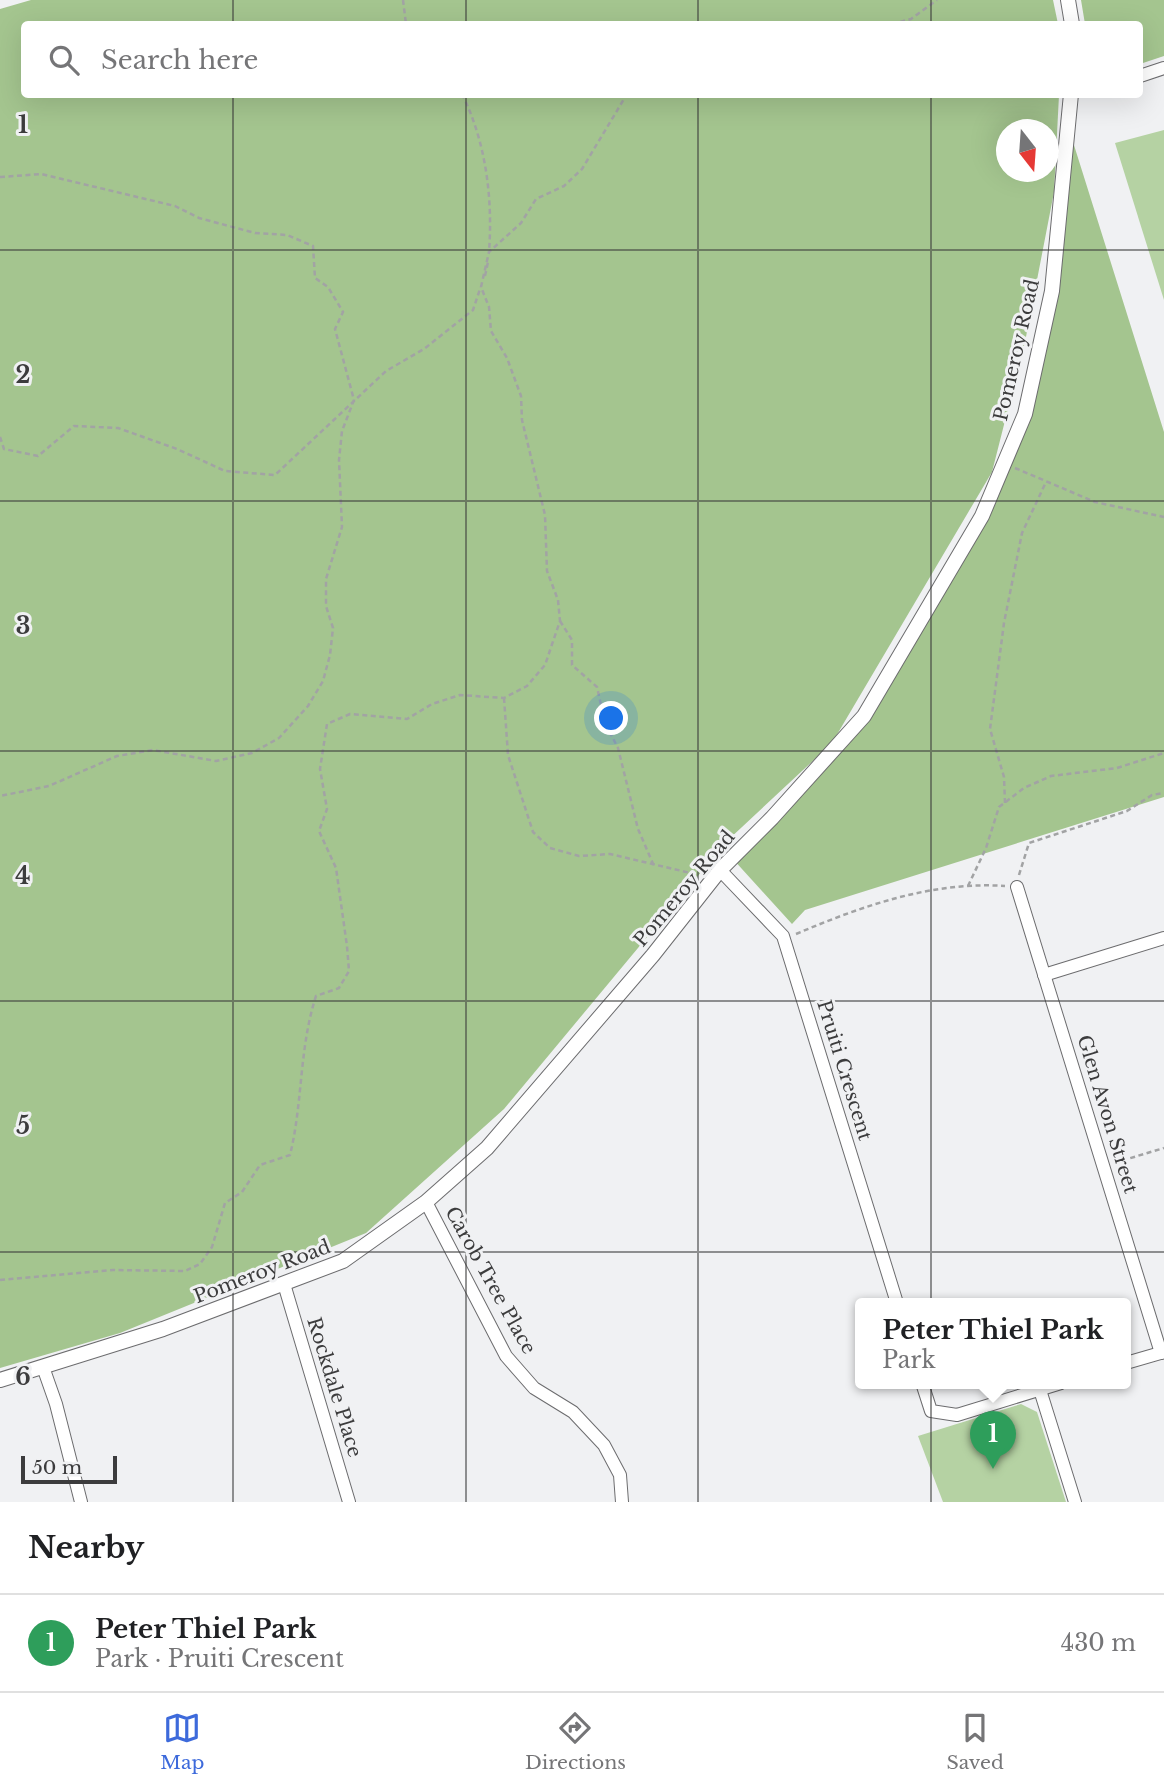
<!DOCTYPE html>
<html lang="en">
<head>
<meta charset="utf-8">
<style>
	:root { --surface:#fff; --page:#f2f2f2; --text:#202124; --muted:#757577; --line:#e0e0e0; --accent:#3d6adb }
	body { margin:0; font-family:"Libre Baskerville",serif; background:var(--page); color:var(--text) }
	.compass { position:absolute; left:996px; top:119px; width:63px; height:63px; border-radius:50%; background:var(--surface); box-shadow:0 7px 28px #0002; rotate:163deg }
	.scale { position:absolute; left:21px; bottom:18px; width:96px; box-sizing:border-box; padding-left:7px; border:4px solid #3c3c3d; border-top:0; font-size:19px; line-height:24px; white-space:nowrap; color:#3c3c3d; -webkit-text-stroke:5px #f0f1f3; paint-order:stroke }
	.you { position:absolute; left:612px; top:719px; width:24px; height:24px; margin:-18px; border:5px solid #fff; border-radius:50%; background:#1a73e8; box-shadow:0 0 0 10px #1a73e833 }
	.badge { display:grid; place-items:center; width:46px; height:46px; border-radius:50%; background:var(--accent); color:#fff; font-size:23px; font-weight:700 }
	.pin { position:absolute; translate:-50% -58px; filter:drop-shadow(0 2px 4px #0008) }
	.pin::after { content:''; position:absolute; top:37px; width:24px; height:21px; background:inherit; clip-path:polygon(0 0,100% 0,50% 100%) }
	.popup { position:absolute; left:855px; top:1298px; width:276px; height:91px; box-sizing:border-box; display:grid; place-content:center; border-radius:7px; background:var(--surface); filter:drop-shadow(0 2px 5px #0005); font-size:23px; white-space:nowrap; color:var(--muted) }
	.popup b { font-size:26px; color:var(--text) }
	.popup::after { content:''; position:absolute; left:50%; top:100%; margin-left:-14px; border:14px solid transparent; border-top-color:var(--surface) }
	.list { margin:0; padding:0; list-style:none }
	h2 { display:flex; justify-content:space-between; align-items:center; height:91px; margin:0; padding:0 28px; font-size:30px }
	h2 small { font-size:23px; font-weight:400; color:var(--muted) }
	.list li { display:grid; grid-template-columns:46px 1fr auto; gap:21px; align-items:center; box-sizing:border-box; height:98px; padding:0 28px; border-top:2px solid var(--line) }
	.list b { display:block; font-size:26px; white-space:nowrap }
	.list p { margin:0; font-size:23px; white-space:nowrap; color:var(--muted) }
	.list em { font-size:23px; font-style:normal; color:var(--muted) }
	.icon { flex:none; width:38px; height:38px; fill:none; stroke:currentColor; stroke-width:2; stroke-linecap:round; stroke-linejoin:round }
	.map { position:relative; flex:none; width:1164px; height:1502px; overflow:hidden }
	.search { position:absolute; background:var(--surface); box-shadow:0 7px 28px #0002; left:21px; right:21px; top:21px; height:77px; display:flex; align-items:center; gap:18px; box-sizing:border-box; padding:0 24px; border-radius:7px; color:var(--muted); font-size:26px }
	.sheet { height:189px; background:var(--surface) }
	nav { display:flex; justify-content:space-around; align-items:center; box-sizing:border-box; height:98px; border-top:2px solid var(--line); background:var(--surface); font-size:19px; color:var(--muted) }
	nav a { display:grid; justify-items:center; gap:4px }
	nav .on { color:var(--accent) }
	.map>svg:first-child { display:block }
	.green { fill:#b5d2a3 }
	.forest { fill:#a4c58f; fill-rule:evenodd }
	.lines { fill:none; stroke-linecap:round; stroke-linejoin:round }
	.minor-casing { stroke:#6c6c6e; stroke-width:14 }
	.tertiary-casing { stroke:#6c6c6e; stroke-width:16 }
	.path { stroke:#a2a3a4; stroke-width:2.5; stroke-dasharray:5 3.5; stroke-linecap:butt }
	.minor { stroke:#fff; stroke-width:12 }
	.tertiary { stroke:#fff; stroke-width:14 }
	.grid { fill:none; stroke:#3c3c3d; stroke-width:2; stroke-opacity:0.55 }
	.labels { text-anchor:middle; stroke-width:6; stroke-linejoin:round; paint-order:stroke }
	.street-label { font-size:19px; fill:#3c3c3d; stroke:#f0f1f3 }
	.grid-label { font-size:23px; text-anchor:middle; font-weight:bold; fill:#3c3c3d; stroke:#f0f1f3; stroke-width:6; stroke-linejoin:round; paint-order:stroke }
</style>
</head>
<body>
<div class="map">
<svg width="1164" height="1502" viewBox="0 0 1164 1502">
	<rect width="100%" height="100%" fill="#f0f1f3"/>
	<g class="green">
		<path d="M 1164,130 L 1164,300 L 1115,143 Z"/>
		<path d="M 1021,1404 L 1037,1412 L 1066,1502 L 943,1502 L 918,1436 Z"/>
	</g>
	<g class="forest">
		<path d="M 31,0 L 1053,0 L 1058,24 L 24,24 L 24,94 L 1059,95 L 1054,192 L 1025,342 L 992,472 L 832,743 L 727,841 L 504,1109 L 366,1233 L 120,1333 L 0,1368 L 0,9 ZM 1006,130 L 1048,130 L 1048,172 L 1006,172 Z"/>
		<path d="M 1081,0 L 1164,0 L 1164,56 L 1140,64 L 1140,24 L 1085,24 Z"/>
		<path d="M 1068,126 L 1164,432 L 1164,797 L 805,910 L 792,924 L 732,858 L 864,716 L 982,516 L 1025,414 L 1052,291 Z"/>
	</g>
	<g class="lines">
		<defs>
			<g id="minor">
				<path d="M 1140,76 L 1164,68"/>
				<path d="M 720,870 L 783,936 L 897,1303"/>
				<path d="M 1017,887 L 1161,1353"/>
				<path d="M 1044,975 L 1164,938"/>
				<path d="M 426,1202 L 506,1356 L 534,1388 L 573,1412 L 604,1445 L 620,1475 L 622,1502"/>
				<path d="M 284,1284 L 349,1502"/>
				<path d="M 1126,1363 L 1164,1352"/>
				<path d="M 43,1367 L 56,1404 L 81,1502"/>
				<path d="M 922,1383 L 931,1411 L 957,1415 L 1061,1383"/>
				<path d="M 1040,1390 L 1075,1502"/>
			</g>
			<g id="tertiary">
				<path d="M 1068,0 L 1072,24"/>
				<path d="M 0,1380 L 163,1329 L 343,1261 L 426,1202 L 487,1148 L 653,955 L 720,870 L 772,818 L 864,716 L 982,516 L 1025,414 L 1052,291 L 1071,94"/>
			</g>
		</defs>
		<use href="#minor" class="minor-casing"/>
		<use href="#tertiary" class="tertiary-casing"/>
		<g class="path">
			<path d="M 403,0 L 406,24"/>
			<path d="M 892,24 L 911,19 L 937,0"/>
			<path d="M 462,94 C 486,142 493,199 489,252"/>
			<path d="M 0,177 L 41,174 L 175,206 L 199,218 L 255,233 L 287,235 L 313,246 L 315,278 L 328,287 L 343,312 L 335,329 L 354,400 L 342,431 L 339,460 L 342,527 L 326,579 L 326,606 L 333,628 L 330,655 L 323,681 L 308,706 L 279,738 L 252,753 L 216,761 L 153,750 L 117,756 L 49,786 L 0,796"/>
			<path d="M 485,276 L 488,262"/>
			<path d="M 0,437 L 4,449 L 38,456 L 74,426 L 118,428 L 177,449 L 225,471 L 275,475 L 386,371 L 424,349 L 473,310 L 480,289"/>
			<path d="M 1015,468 L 1095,502 L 1164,517"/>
			<path d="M 560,621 L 572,640 L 572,665 L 597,687 L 605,723 L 618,748 L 638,829 L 654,866"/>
			<path d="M 504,698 L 508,755 L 533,832 L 550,848 L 579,856 L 610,854 L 699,875"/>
			<path d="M 1005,803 L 1004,777 L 990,729 L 1004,623 L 1022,533 L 1046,482"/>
			<path d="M 1019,875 L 1029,843 L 1127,811 L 1152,795 L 1164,793"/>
			<path d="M 968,886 L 986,848 L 999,807 L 1024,788 L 1051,776 L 1117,768 L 1164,753"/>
			<path d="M 796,934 C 862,906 932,881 1005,886"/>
			<path d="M 1114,1163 L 1164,1148"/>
			<path d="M 0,1280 L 113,1270 L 185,1271 L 200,1264 L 212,1247 L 225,1203 L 242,1192 L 260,1165 L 290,1155 C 303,1102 299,1048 316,996 L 339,988 L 349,971 L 347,946 L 336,868 L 319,831 L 327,809 L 320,769 L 327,724 L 350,714 L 407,719 L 432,704 L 460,695 L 504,698 L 527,686 L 545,665 L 560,621 L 558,600 L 547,571 L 545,515 L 522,420 L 521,396 L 507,358 L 491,331 L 489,307 L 481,287 L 489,252 L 521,223 L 536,199 L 564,186 L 582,169 L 627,94"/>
		</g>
		<use href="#minor" class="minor"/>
		<use href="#tertiary" class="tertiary"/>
	</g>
	<path class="grid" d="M 233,0 L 233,24M 466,0 L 466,24M 698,0 L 698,24M 931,0 L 931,24M 233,94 L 233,1502M 466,94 L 466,1502M 698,94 L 698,1502M 931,94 L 931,1502M 0,250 L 1164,250M 0,501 L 1164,501M 0,751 L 1164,751M 0,1001 L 1164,1001M 0,1252 L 1164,1252"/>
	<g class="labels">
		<g class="street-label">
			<text transform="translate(1016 350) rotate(-77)" y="7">Pomeroy Road</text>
			<text transform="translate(684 888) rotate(-50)" y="7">Pomeroy Road</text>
			<text transform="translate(845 1070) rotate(73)" y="7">Pruiti Crescent</text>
			<text transform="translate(1108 1114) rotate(73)" y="7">Glen Avon Street</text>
			<text transform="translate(262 1271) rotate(-21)" y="7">Pomeroy Road</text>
			<text transform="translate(491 1280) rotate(61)" y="7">Carob Tree Place</text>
			<text transform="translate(335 1387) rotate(73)" y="7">Rockdale Place</text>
		</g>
	</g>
	<g class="grid-label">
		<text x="23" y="133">1</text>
		<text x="23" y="383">2</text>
		<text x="23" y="634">3</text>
		<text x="23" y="884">4</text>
		<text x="23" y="1134">5</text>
		<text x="23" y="1385">6</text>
	</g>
</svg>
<svg class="compass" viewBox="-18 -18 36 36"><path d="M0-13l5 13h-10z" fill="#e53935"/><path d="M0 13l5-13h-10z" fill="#757577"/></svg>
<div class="scale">50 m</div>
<div class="you"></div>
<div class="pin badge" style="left:993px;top:1469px;background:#2e9e5b">1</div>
<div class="popup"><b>Peter Thiel Park</b>Park</div>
<div class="search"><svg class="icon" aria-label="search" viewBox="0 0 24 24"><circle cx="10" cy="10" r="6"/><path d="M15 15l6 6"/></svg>Search here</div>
</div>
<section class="sheet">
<h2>Nearby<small></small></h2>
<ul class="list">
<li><span class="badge" style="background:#2e9e5b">1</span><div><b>Peter Thiel Park</b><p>Park · Pruiti Crescent</p></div><em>430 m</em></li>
</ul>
</section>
<nav>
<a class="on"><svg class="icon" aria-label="map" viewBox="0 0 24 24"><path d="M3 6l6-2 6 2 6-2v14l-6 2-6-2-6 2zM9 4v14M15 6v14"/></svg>Map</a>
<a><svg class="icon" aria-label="directions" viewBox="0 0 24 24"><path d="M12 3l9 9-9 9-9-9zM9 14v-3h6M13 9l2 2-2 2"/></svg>Directions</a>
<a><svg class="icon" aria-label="saved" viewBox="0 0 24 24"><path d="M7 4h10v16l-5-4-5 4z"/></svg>Saved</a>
</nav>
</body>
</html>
